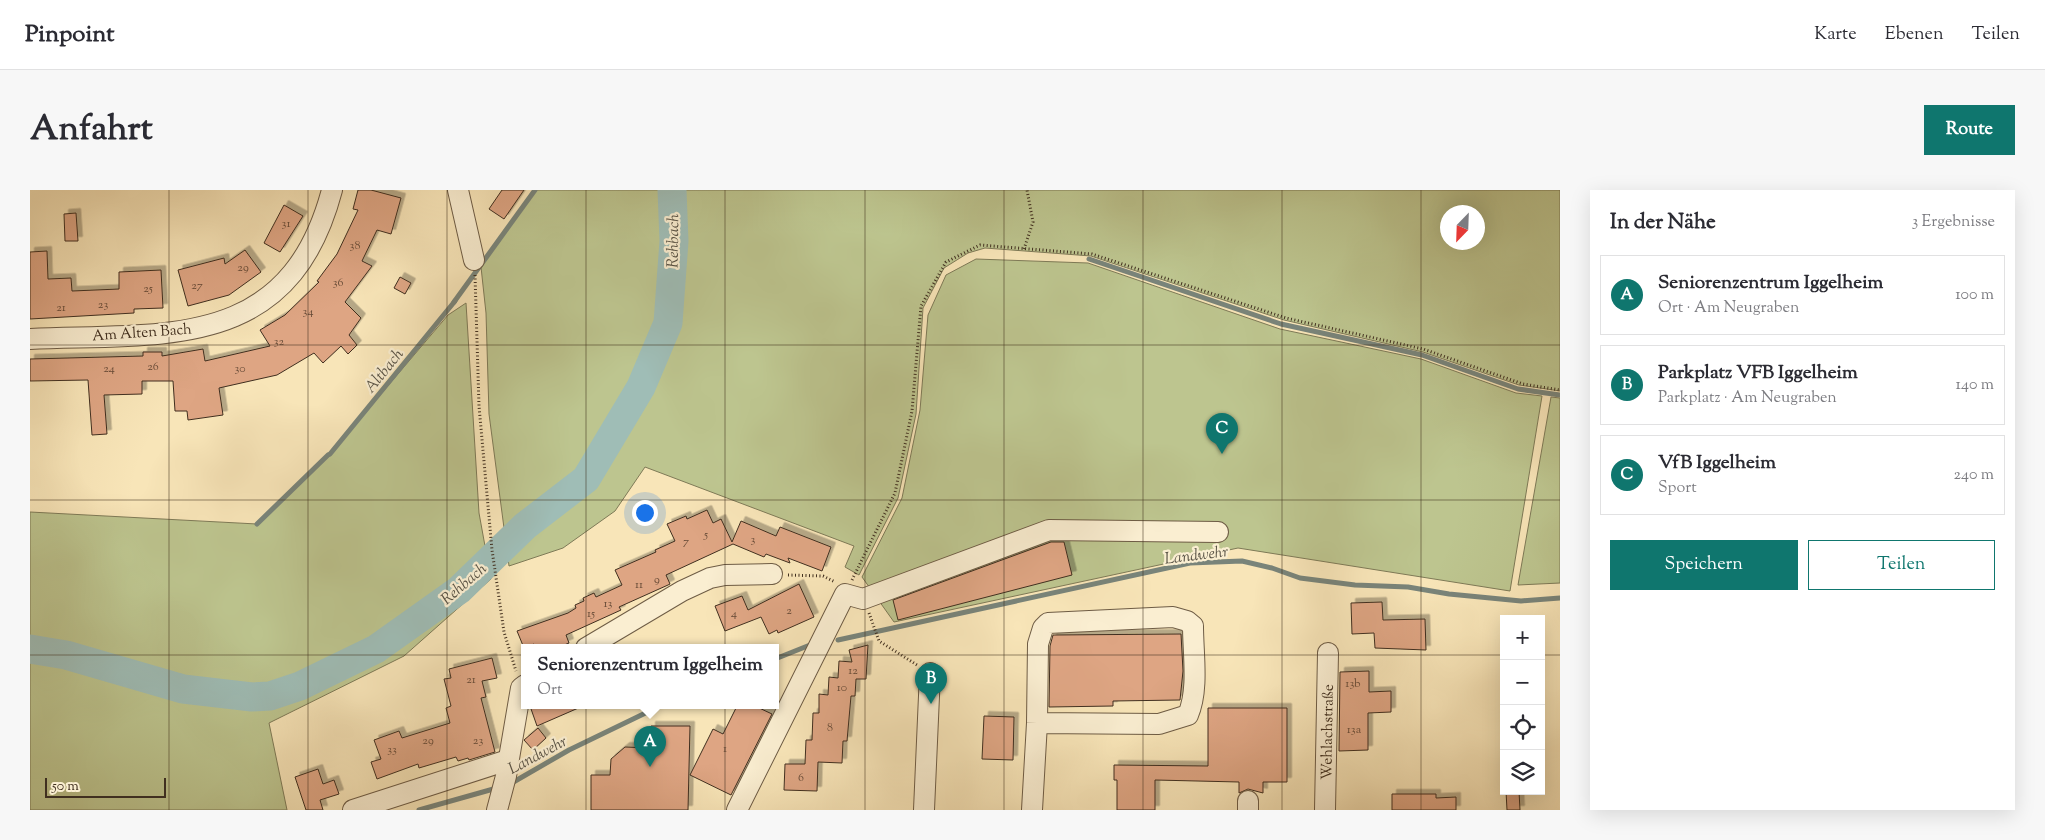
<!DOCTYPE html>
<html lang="de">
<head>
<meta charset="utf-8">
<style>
	:root { --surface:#fff; --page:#f7f7f7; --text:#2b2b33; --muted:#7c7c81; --line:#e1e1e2; --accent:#0f766e }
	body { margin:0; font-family:"Sorts Mill Goudy",serif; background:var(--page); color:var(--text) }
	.controls { position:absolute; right:15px; bottom:15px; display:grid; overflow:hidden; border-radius:0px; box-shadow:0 5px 20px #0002 }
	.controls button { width:45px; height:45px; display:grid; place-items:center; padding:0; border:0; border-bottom:1px solid var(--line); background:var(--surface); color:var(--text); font:25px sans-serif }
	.compass { position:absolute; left:1410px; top:15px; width:45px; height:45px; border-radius:50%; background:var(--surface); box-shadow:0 5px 20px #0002; rotate:203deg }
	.scale { position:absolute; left:15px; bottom:12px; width:121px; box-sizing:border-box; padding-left:5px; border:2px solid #402f1f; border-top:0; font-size:14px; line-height:18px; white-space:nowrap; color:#402f1f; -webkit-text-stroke:4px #faeed1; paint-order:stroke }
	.you { position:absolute; left:614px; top:322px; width:18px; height:18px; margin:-12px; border:4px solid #fff; border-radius:50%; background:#1a73e8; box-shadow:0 0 0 8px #1a73e833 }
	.badge { display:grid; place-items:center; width:32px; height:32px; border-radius:50%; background:var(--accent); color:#fff; font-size:16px; font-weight:700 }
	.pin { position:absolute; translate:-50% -41px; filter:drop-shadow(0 1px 2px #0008) }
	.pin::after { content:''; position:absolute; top:26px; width:18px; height:15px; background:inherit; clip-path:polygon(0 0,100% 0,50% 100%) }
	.popup { position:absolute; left:491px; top:454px; width:258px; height:65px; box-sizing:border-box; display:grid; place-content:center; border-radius:0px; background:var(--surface); filter:drop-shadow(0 1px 4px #0005); font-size:16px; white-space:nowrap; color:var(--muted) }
	.popup b { font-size:19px; color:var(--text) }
	.popup::after { content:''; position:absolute; left:50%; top:100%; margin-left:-10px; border:10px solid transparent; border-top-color:var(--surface) }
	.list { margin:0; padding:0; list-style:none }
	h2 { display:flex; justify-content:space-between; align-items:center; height:65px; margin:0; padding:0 20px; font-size:21px }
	h2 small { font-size:16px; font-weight:400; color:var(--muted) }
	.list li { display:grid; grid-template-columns:32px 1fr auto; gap:15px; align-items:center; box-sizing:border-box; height:80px; margin:0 10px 10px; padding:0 10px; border:1px solid var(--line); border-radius:0px }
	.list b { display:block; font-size:19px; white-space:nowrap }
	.list p { margin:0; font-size:16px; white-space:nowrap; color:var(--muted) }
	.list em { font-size:16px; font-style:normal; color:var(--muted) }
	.actions { display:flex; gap:10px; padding:15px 20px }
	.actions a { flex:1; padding:11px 0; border:1px solid var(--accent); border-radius:0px; text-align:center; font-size:18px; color:var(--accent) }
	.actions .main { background:var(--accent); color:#fff }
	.icon { flex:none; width:28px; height:28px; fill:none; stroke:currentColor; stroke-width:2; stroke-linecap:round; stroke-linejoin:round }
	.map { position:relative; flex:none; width:1530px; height:620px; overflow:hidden; border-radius:0px }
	header { display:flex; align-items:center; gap:30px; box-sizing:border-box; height:70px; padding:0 25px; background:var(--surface); border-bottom:1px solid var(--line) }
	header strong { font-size:24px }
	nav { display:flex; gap:28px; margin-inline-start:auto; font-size:18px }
	.intro { display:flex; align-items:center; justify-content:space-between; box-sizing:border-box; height:120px; padding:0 30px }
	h1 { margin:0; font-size:35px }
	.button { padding:12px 22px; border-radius:0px; background:var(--accent); color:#fff; font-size:18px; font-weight:700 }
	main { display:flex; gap:30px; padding:0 30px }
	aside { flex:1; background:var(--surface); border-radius:0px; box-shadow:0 5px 20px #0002 }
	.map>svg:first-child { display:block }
	.green { fill:#bdc58f; stroke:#7e7a57; fill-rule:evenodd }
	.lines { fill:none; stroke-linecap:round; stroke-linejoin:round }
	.stream { stroke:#79847a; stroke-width:5 }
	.river { stroke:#9fbdb6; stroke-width:29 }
	.building { fill:#dea583; stroke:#402f1f; filter:url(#shadow) }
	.minor-casing { stroke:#6e5c45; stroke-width:22 }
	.path { stroke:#402f1f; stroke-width:3; stroke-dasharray:1 2.5; stroke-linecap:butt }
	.minor { stroke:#faeed1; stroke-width:20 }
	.grid { fill:none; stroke:#402f1f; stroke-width:1; stroke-opacity:0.55 }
	.labels { text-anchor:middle; stroke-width:4.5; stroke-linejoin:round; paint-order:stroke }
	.number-label { font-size:12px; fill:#684c38 }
	.street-label { font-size:15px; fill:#402f1f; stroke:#faeed1 }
	.water-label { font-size:16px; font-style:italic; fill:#585245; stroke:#faeed1 }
</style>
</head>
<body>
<header>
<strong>Pinpoint</strong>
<nav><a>Karte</a><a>Ebenen</a><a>Teilen</a></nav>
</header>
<div class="intro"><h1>Anfahrt</h1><a class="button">Route</a></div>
<main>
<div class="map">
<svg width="1530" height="620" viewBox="0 0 1530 620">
	<defs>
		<filter id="shadow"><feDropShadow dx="4.5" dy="-4.5" stdDeviation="0" flood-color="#0004"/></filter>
	</defs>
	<rect width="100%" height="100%" fill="#f8e5b8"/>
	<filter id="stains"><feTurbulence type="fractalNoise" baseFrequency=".004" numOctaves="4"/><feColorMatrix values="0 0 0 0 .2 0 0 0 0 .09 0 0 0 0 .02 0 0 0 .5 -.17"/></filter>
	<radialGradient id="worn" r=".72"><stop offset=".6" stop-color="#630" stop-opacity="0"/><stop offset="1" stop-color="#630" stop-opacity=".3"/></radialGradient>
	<g class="green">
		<path d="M 506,0 L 1530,0 L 1530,201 L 1489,195 L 1393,162 L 1254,130 L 1061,66 L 955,58 L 938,63 L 914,78 L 893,118 L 886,224 L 868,308 L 829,385 L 815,377 L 824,356 L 615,277 L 585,321 L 533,358 L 479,376 L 459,224 L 456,123 L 451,77 ZM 1418,22 L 1448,22 L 1448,52 L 1418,52 Z"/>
		<path d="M 946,69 L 1058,73 L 1250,139 L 1391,169 L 1486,203 L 1512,206 L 1480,401 L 1208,358 L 864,432 L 832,387 L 872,308 L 890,220 L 898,125 L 916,85 Z"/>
		<path d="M 436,113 L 449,323 L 461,389 L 374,466 L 239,533 L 257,620 L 0,620 L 0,322 L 227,334 L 300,264 L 418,125 Z"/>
		<path d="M 1521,207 L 1530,208 L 1530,393 L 1488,395 Z"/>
	</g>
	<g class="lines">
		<g class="stream">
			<path d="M 1059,69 L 1251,134 L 1392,165 L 1488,199 L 1530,205"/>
			<path d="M 424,112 L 505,0"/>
			<path d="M 300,264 L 425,111"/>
			<path d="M 227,334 L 298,265"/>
			<path d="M 808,450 L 1160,373 L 1212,371 L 1242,378 L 1270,388 L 1325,395 L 1378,397 L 1419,404 L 1491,411 L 1530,408"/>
			<path d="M 745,469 L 780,455"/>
			<path d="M 480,594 L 539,560 L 630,516"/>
			<path d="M 389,620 L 467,598"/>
		</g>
		<path class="river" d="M 0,459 L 36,465 L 153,499 L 222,507 L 240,506 L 270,496 L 346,459 L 429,400 L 495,336 L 556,289 L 611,197 L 638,133 L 644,51 L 642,0"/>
	</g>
	<g class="building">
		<path d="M 328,0 L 341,0 L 371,8 L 361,44 L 347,40 L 332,71 L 342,76 L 315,112 L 331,128 L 319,145 L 327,155 L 318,164 L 311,156 L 293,173 L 284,163 L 247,185 L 189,198 L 193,225 L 158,230 L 157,221 L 145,221 L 143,191 L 112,191 L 112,204 L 74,205 L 77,244 L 62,245 L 58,190 L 0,191 L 0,169 L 113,166 L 113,162 L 132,162 L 132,166 L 173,159 L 175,171 L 240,156 L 230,140 L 255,125 L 289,92 L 287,91 L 307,64 L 328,20 L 323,19 Z"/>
		<path d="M 472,0 L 494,0 L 474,29 L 459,19 Z"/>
		<path d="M 254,15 L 273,26 L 250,62 L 234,53 Z"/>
		<path d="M 46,23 L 48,51 L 35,51 L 34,24 Z"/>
		<path d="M 215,60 L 231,82 L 199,105 L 158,116 L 148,80 L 194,68 L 195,74 Z"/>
		<path d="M 17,61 L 18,89 L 41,88 L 42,101 L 89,99 L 89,82 L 131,80 L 133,118 L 104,119 L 104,123 L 0,129 L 0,62 Z"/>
		<path d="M 370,87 L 381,93 L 375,104 L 364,98 Z"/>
		<path d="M 677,320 L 683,333 L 691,329 L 702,352 L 711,331 L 746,346 L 750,337 L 801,357 L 792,381 L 758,368 L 760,373 L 736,364 L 734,367 L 703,354 L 636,385 L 640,394 L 638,395 L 589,417 L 591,420 L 536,445 L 539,453 L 527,458 L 506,458 L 504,454 L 494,458 L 487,441 L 538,423 L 546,418 L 545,415 L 554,411 L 553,408 L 564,403 L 566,407 L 592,395 L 585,380 L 626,362 L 625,360 L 645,351 L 637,334 L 656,326 L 657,329 Z"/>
		<path d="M 1021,352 L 1034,352 L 1042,385 L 868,430 L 863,410 Z"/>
		<path d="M 769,394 L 784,427 L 748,443 L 747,440 L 739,444 L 731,427 L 695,441 L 685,416 L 712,406 L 718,420 Z"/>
		<path d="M 1352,412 L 1353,430 L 1395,429 L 1396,460 L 1345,458 L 1344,443 L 1322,444 L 1321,413 Z"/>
		<path d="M 1151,444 L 1153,481 L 1150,510 L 1083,511 L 1083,516 L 1019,517 L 1020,456 L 1023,445 Z"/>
		<path d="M 838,455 L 836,489 L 826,489 L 825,506 L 821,506 L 817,551 L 813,551 L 812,573 L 788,572 L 787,601 L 754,600 L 755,574 L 775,574 L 776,550 L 782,550 L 783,523 L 789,523 L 789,504 L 798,505 L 799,487 L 808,488 L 809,471 L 822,472 L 819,460 Z"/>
		<path d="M 462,468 L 467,488 L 452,491 L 456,507 L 451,508 L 465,562 L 439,570 L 438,568 L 428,571 L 426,567 L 389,578 L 388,574 L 347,589 L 341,572 L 351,569 L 344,550 L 369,541 L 372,548 L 420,533 L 416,518 L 421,516 L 414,489 L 421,488 L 419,479 Z"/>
		<path d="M 1339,481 L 1339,502 L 1361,501 L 1361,522 L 1338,523 L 1338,560 L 1309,561 L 1310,482 Z"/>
		<path d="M 500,516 L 553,516 L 507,536 Z"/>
		<path d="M 707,516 L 725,516 L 742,524 L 701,605 L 660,585 L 683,539 L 693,544 Z"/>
		<path d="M 1178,518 L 1257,518 L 1257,592 L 1233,592 L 1233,603 L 1218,599 L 1209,603 L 1209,592 L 1125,590 L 1125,620 L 1087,620 L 1087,590 L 1084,590 L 1084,575 L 1178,576 Z"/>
		<path d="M 954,526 L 984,527 L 983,570 L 952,569 Z"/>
		<path d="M 621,536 L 660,536 L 658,620 L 561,620 L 561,585 L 580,585 L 581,569 L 595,557 L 621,558 Z"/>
		<path d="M 508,538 L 516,548 L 503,560 L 494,550 Z"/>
		<path d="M 288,579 L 293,594 L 304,590 L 309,604 L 290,610 L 293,620 L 276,620 L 265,587 Z"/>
		<path d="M 1476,601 L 1489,601 L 1490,620 L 1477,620 Z"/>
		<path d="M 1362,604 L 1406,604 L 1406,608 L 1426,607 L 1426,620 L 1362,620 Z"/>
	</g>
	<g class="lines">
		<defs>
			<g id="minor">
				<path d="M 428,0 L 444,70"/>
				<path d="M 0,149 C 136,143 259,162 302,0"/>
				<path d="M 556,458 L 652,401 L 680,388 L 695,385 L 742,384"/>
				<path d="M 1218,611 L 1218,620"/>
				<path d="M 323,620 L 478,570"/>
				<path d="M 467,620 L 476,586 L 491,498 L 495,495"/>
				<path d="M 707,620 L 815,404 L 833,409 L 1019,340 L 1188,342"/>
				<path d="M 894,620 L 900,483"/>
				<path d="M 1002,620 L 1007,533 L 1008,454 L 1013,438 L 1018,433 L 1143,427 L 1157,431 L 1163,436 C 1163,464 1169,499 1158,525 L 1129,534 L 1007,533"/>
				<path d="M 1295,620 L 1298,463"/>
			</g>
		</defs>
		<use href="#minor" class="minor-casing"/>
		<g class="path">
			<path d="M 994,59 L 1003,32 L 997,0"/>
			<path d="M 445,85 L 449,216 L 462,360 L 474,442 L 486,481"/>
			<path d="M 758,385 L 793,386 L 805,392"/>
			<path d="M 822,390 L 865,303 L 882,221 L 891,116 L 916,72 L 950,55 L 1062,64 L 1256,128 L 1393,159 L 1493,194 L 1530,200"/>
			<path d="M 839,423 L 849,451 L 887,475"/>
		</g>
		<use href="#minor" class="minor"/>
	</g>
	<path class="grid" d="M 139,0 L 139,620M 278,0 L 278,620M 417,0 L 417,620M 556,0 L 556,620M 695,0 L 695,620M 835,0 L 835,620M 974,0 L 974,620M 1113,0 L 1113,620M 1252,0 L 1252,620M 1391,0 L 1391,620M 0,155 L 1530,155M 0,310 L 1530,310M 0,465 L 1474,465M 1511,465 L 1530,465"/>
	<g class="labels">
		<g class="number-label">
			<text x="256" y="37">31</text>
			<text x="325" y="59">38</text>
			<text x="213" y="81">29</text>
			<text x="308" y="96">36</text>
			<text x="167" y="99">27</text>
			<text x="118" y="102">25</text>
			<text x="73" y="118">23</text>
			<text x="31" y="121">21</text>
			<text x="278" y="125">34</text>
			<text x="249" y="155">32</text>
			<text x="123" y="180">26</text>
			<text x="79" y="182">24</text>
			<text x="210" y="182">30</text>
			<text x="676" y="348">5</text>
			<text x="723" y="353">3</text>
			<text x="656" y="355">7</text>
			<text x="627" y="393">9</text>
			<text x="609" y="398">11</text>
			<text x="578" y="417">13</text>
			<text x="759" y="424">2</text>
			<text x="561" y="427">15</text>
			<text x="704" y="427">4</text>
			<text x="823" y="484">12</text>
			<text x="441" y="493">21</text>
			<text x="1323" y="497">13b</text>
			<text x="812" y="501">10</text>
			<text x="800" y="541">8</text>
			<text x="1324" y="543">13a</text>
			<text x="398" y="554">29</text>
			<text x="448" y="554">23</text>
			<text x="695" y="562">1</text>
			<text x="362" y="563">33</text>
			<text x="771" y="591">6</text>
		</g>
		<g class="street-label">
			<text transform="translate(112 142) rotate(-4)" y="5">Am Alten Bach</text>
			<text transform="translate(1297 542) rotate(-89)" y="5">Wehlachstraße</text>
		</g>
		<g class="water-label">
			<text transform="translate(642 51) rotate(-89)" y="6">Rehbach</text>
			<text transform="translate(353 180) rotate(-51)" y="6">Altbach</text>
			<text transform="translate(1166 364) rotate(-7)" y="6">Landwehr</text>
			<text transform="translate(433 393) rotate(-41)" y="6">Rehbach</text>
			<text transform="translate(507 564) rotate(-28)" y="6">Landwehr</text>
		</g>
	</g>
	<rect width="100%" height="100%" filter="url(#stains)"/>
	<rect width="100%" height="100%" fill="url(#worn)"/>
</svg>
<div class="controls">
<button>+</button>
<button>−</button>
<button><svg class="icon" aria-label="locate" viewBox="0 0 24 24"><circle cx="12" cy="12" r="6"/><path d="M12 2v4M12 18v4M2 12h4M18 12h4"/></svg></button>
<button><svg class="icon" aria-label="layers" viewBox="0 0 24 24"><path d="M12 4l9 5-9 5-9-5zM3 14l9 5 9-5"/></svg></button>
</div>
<svg class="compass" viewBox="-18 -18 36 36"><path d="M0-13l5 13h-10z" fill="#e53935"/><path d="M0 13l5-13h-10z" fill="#7c7c81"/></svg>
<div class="scale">50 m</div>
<div class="you"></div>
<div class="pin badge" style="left:620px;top:577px">A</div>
<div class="popup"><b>Seniorenzentrum Iggelheim</b>Ort</div>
<div class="pin badge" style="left:901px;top:514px">B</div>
<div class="pin badge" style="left:1192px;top:264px">C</div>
</div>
<aside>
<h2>In der Nähe<small>3 Ergebnisse</small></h2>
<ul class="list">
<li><span class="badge">A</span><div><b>Seniorenzentrum Iggelheim</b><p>Ort · Am Neugraben</p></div><em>100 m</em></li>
<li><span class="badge">B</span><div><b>Parkplatz VFB Iggelheim</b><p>Parkplatz · Am Neugraben</p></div><em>140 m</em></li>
<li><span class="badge">C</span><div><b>VfB Iggelheim</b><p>Sport</p></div><em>240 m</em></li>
</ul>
<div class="actions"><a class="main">Speichern</a><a>Teilen</a></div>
</aside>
</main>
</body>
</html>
